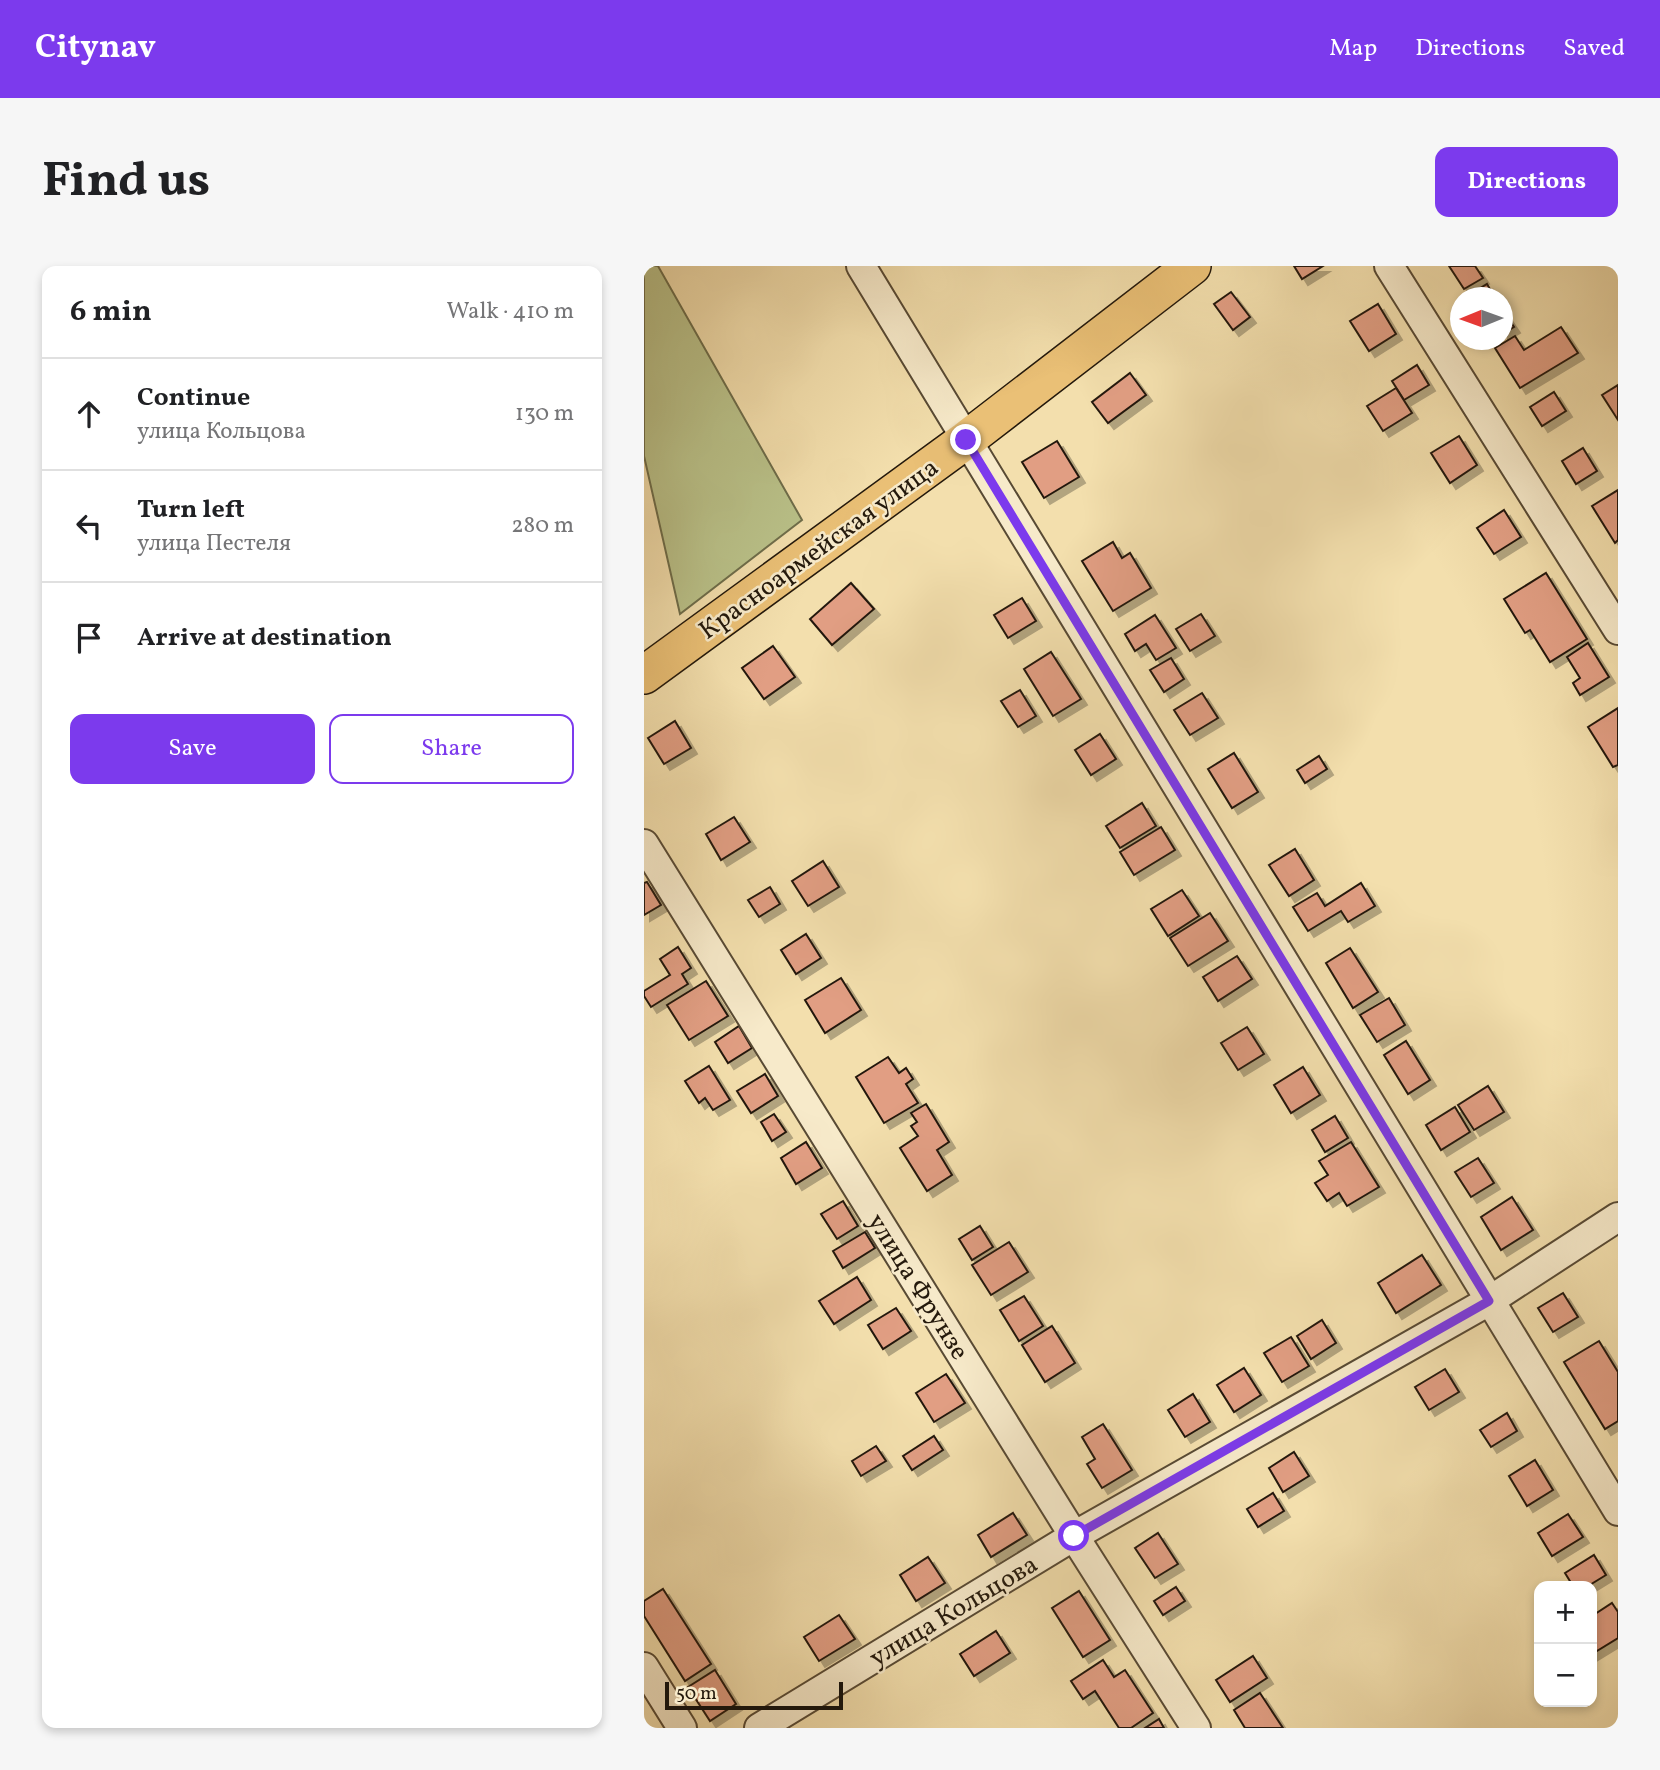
<!DOCTYPE html>
<html lang="en">
<head>
<meta charset="utf-8">
<style>
	:root { --surface:#fff; --page:#f6f6f6; --text:#202124; --muted:#757577; --line:#e0e0e0; --accent:#7c3aed }
	body { margin:0; font-family:Vollkorn,serif; background:var(--page); color:var(--text) }
	.controls { position:absolute; right:21px; bottom:21px; display:grid; overflow:hidden; border-radius:14px; box-shadow:0 4px 10px #0003 }
	.controls button { width:63px; height:63px; display:grid; place-items:center; padding:0; border:0; border-bottom:2px solid var(--line); background:var(--surface); color:var(--text); font:35px sans-serif }
	.compass { position:absolute; left:806px; top:21px; width:63px; height:63px; border-radius:50%; background:var(--surface); box-shadow:0 4px 10px #0003; rotate:269deg }
	.scale { position:absolute; left:21px; bottom:18px; width:178px; box-sizing:border-box; padding-left:7px; border:4px solid #24190c; border-top:0; font-size:19px; line-height:24px; white-space:nowrap; color:#24190c; -webkit-text-stroke:5px #f7eaca; paint-order:stroke }
	.stop { position:absolute; width:21px; height:21px; margin:-16px; border:5px solid #7c3aed; border-radius:50%; background:#fff }
	.stop.end { background:#7c3aed; border-color:#fff; box-shadow:0 2px 7px #0008 }
	.list { margin:0; padding:0; list-style:none }
	h2 { display:flex; justify-content:space-between; align-items:center; height:91px; margin:0; padding:0 28px; font-size:30px }
	h2 small { font-size:23px; font-weight:400; color:var(--muted) }
	.list li { display:grid; grid-template-columns:46px 1fr auto; gap:21px; align-items:center; box-sizing:border-box; height:112px; padding:0 28px; border-top:2px solid var(--line) }
	.list b { display:block; font-size:26px; white-space:nowrap }
	.list p { margin:0; font-size:23px; white-space:nowrap; color:var(--muted) }
	.list em { font-size:23px; font-style:normal; color:var(--muted) }
	.actions { display:flex; gap:14px; padding:21px 28px }
	.actions a { flex:1; padding:16px 0; border:2px solid var(--accent); border-radius:14px; text-align:center; font-size:24px; color:var(--accent) }
	.actions .main { background:var(--accent); color:#fff }
	.icon { flex:none; width:38px; height:38px; fill:none; stroke:currentColor; stroke-width:2; stroke-linecap:round; stroke-linejoin:round }
	.map { position:relative; flex:none; width:974px; height:1462px; overflow:hidden; border-radius:14px }
	header { display:flex; align-items:center; gap:42px; box-sizing:border-box; height:98px; padding:0 35px; background:var(--accent); color:#fff }
	header strong { font-size:33px }
	nav { display:flex; gap:38px; margin-inline-start:auto; font-size:24px }
	.intro { display:flex; align-items:center; justify-content:space-between; box-sizing:border-box; height:168px; padding:0 42px }
	h1 { margin:0; font-size:49px }
	.button { padding:18px 32px; border-radius:14px; background:var(--accent); color:#fff; font-size:24px; font-weight:700 }
	main { display:flex; gap:42px; padding:0 42px }
	aside { flex:1; background:var(--surface); border-radius:14px; box-shadow:0 4px 10px #0003 }
	.map>svg:first-child { display:block }
	.green { fill:#bac28a; stroke:#6f6e4b; stroke-width:2 }
	.building { fill:#e19e83; stroke:#24190c; stroke-width:2; filter:url(#shadow) }
	.lines { fill:none; stroke-linecap:round; stroke-linejoin:round }
	.minor-casing { stroke:#584a34; stroke-width:32 }
	.major-casing { stroke:#24190c; stroke-width:40 }
	.minor { stroke:#f7eaca; stroke-width:28 }
	.major { stroke:#eac076; stroke-width:37 }
	.route { stroke:#7c3aed; stroke-width:9 }
	.labels { text-anchor:middle; stroke-width:5; stroke-linejoin:round; paint-order:stroke }
	.street-label { font-size:26px; fill:#24190c; stroke:#f7eaca }
</style>
</head>
<body>
<header>
<strong>Citynav</strong>
<nav><a>Map</a><a>Directions</a><a>Saved</a></nav>
</header>
<div class="intro"><h1>Find us</h1><a class="button">Directions</a></div>
<main>
<aside>
<h2>6 min<small>Walk · 410 m</small></h2>
<ul class="list">
<li><svg class="icon" aria-label="ahead" viewBox="0 0 24 24"><path d="M12 20V5M6 11l6-6 6 6"/></svg><div><b>Continue</b><p>улица Кольцова</p></div><em>130 m</em></li>
<li><svg class="icon" aria-label="left" viewBox="0 0 24 24"><path d="M17 20v-9H6M10 6l-5 5 5 5"/></svg><div><b>Turn left</b><p>улица Пестеля</p></div><em>280 m</em></li>
<li><svg class="icon" aria-label="arrive" viewBox="0 0 24 24"><path d="M6 21V4h12l-3 4 3 4H6"/></svg><div><b>Arrive at destination</b></div></li>
</ul>
<div class="actions"><a class="main">Save</a><a>Share</a></div>
</aside>
<div class="map">
<svg width="974" height="1462" viewBox="0 0 974 1462">
	<defs>
		<filter id="shadow"><feDropShadow dx="6" dy="6" stdDeviation="0" flood-color="#0004"/></filter>
	</defs>
	<rect width="100%" height="100%" fill="#f3dfad"/>
	<filter id="stains"><feTurbulence type="fractalNoise" baseFrequency=".00286" numOctaves="4"/><feColorMatrix values="0 0 0 0 .2 0 0 0 0 .09 0 0 0 0 .02 0 0 0 .5 -.17"/></filter>
	<radialGradient id="worn" r=".72"><stop offset=".6" stop-color="#630" stop-opacity="0"/><stop offset="1" stop-color="#630" stop-opacity=".3"/></radialGradient>
	<path class="green" d="M 0,0 L 14,0 L 158,254 L 36,348 L 0,190 Z"/>
	<g class="building">
		<path d="M 650,0 L 679,0 L 658,13 Z"/>
		<path d="M 805,0 L 831,0 L 839,12 L 820,23 Z"/>
		<path d="M 843,18 L 851,32 L 822,32 L 822,31 Z"/>
		<path d="M 587,26 L 606,51 L 589,64 L 570,38 Z"/>
		<path d="M 734,38 L 752,68 L 725,85 L 706,55 Z"/>
		<path d="M 858,43 L 870,61 L 858,68 Z"/>
		<path d="M 917,61 L 934,87 L 876,122 L 851,82 L 871,70 L 880,84 Z"/>
		<path d="M 773,99 L 785,119 L 760,134 L 748,115 Z"/>
		<path d="M 486,107 L 502,129 L 464,157 L 448,136 Z"/>
		<path d="M 974,119 L 974,154 L 958,129 Z"/>
		<path d="M 752,122 L 768,147 L 739,165 L 723,140 Z"/>
		<path d="M 910,126 L 922,145 L 898,160 L 886,141 Z"/>
		<path d="M 815,170 L 833,199 L 806,217 L 787,187 Z"/>
		<path d="M 413,175 L 435,211 L 400,232 L 378,196 Z"/>
		<path d="M 939,182 L 953,205 L 932,218 L 918,195 Z"/>
		<path d="M 974,224 L 974,274 L 971,277 L 948,240 Z"/>
		<path d="M 860,244 L 877,271 L 850,288 L 833,262 Z"/>
		<path d="M 469,276 L 478,292 L 486,287 L 507,322 L 469,345 L 438,295 Z"/>
		<path d="M 902,307 L 943,373 L 906,396 L 886,364 L 881,367 L 860,333 Z"/>
		<path d="M 207,317 L 230,343 L 188,379 L 166,353 Z"/>
		<path d="M 378,332 L 392,355 L 364,372 L 350,349 Z"/>
		<path d="M 557,348 L 571,370 L 546,385 L 532,363 Z"/>
		<path d="M 511,349 L 532,382 L 512,394 L 502,378 L 491,385 L 481,368 Z"/>
		<path d="M 944,377 L 965,411 L 936,429 L 929,417 L 936,412 L 923,391 Z"/>
		<path d="M 129,380 L 151,411 L 120,433 L 98,402 Z"/>
		<path d="M 407,386 L 437,433 L 409,450 L 380,403 Z"/>
		<path d="M 527,392 L 540,413 L 520,426 L 506,404 Z"/>
		<path d="M 376,424 L 392,450 L 374,461 L 357,435 Z"/>
		<path d="M 558,427 L 574,452 L 546,469 L 530,444 Z"/>
		<path d="M 974,442 L 974,499 L 969,501 L 944,461 Z"/>
		<path d="M 31,455 L 47,482 L 20,498 L 4,472 Z"/>
		<path d="M 456,468 L 472,493 L 447,509 L 431,484 Z"/>
		<path d="M 590,487 L 614,526 L 588,542 L 564,503 Z"/>
		<path d="M 675,490 L 683,503 L 661,517 L 653,504 Z"/>
		<path d="M 498,537 L 512,560 L 476,582 L 462,560 Z"/>
		<path d="M 90,551 L 106,576 L 77,594 L 62,568 Z"/>
		<path d="M 517,561 L 531,584 L 490,609 L 476,586 Z"/>
		<path d="M 651,583 L 670,614 L 645,630 L 625,599 Z"/>
		<path d="M 179,595 L 195,621 L 164,640 L 148,615 Z"/>
		<path d="M 3,616 L 17,639 L 0,649 L 0,617 Z"/>
		<path d="M 717,617 L 731,640 L 704,656 L 697,645 L 664,665 L 649,641 L 673,627 L 681,640 Z"/>
		<path d="M 126,621 L 136,638 L 115,651 L 104,634 Z"/>
		<path d="M 538,624 L 555,650 L 524,670 L 507,643 Z"/>
		<path d="M 566,647 L 584,675 L 544,700 L 526,672 Z"/>
		<path d="M 162,668 L 177,692 L 152,708 L 137,684 Z"/>
		<path d="M 34,681 L 47,702 L 38,708 L 44,718 L 7,741 L 0,730 L 0,725 L 26,709 L 16,693 Z"/>
		<path d="M 706,682 L 734,726 L 709,742 L 682,697 Z"/>
		<path d="M 593,690 L 608,713 L 574,735 L 559,711 Z"/>
		<path d="M 197,712 L 217,744 L 181,767 L 161,734 Z"/>
		<path d="M 62,715 L 84,750 L 45,774 L 23,739 Z"/>
		<path d="M 745,732 L 761,759 L 733,776 L 716,749 Z"/>
		<path d="M 95,760 L 108,782 L 84,797 L 71,776 Z"/>
		<path d="M 603,761 L 620,788 L 594,804 L 577,777 Z"/>
		<path d="M 762,775 L 786,814 L 764,828 L 740,789 Z"/>
		<path d="M 244,791 L 255,807 L 262,802 L 269,813 L 262,818 L 274,837 L 240,857 L 212,811 Z"/>
		<path d="M 65,800 L 86,834 L 69,844 L 61,832 L 55,837 L 41,815 Z"/>
		<path d="M 659,801 L 676,829 L 647,847 L 630,819 Z"/>
		<path d="M 121,808 L 134,830 L 107,847 L 93,825 Z"/>
		<path d="M 844,820 L 860,846 L 830,864 L 814,839 Z"/>
		<path d="M 282,838 L 305,876 L 293,884 L 308,909 L 283,925 L 256,882 L 274,870 L 267,860 L 273,856 L 267,847 Z"/>
		<path d="M 811,841 L 826,866 L 797,884 L 782,859 Z"/>
		<path d="M 130,848 L 142,866 L 128,875 L 117,856 Z"/>
		<path d="M 691,850 L 704,872 L 681,886 L 668,864 Z"/>
		<path d="M 162,876 L 178,902 L 152,918 L 137,892 Z"/>
		<path d="M 707,876 L 735,921 L 703,940 L 695,927 L 683,935 L 671,917 L 684,909 L 675,895 Z"/>
		<path d="M 834,892 L 850,917 L 827,931 L 811,906 Z"/>
		<path d="M 868,931 L 889,964 L 857,984 L 837,951 Z"/>
		<path d="M 199,935 L 214,960 L 193,973 L 177,948 Z"/>
		<path d="M 336,960 L 349,981 L 328,994 L 315,973 Z"/>
		<path d="M 221,966 L 231,982 L 199,1002 L 189,985 Z"/>
		<path d="M 365,976 L 384,1006 L 347,1029 L 328,999 Z"/>
		<path d="M 778,989 L 797,1019 L 752,1047 L 734,1017 Z"/>
		<path d="M 213,1011 L 227,1034 L 190,1058 L 175,1035 Z"/>
		<path d="M 919,1027 L 934,1051 L 909,1066 L 894,1042 Z"/>
		<path d="M 380,1030 L 399,1060 L 375,1075 L 356,1044 Z"/>
		<path d="M 252,1042 L 267,1065 L 239,1083 L 224,1059 Z"/>
		<path d="M 678,1054 L 692,1077 L 667,1093 L 653,1070 Z"/>
		<path d="M 408,1060 L 431,1097 L 401,1116 L 378,1079 Z"/>
		<path d="M 647,1071 L 665,1100 L 638,1116 L 620,1087 Z"/>
		<path d="M 955,1075 L 974,1106 L 974,1155 L 961,1163 L 920,1096 Z"/>
		<path d="M 600,1102 L 617,1129 L 590,1146 L 573,1119 Z"/>
		<path d="M 801,1103 L 815,1126 L 785,1144 L 771,1121 Z"/>
		<path d="M 302,1108 L 321,1137 L 290,1156 L 272,1127 Z"/>
		<path d="M 549,1128 L 566,1156 L 541,1171 L 524,1144 Z"/>
		<path d="M 863,1147 L 873,1165 L 847,1181 L 836,1164 Z"/>
		<path d="M 459,1158 L 488,1204 L 458,1222 L 443,1198 L 451,1193 L 438,1171 Z"/>
		<path d="M 290,1170 L 299,1184 L 268,1204 L 259,1190 Z"/>
		<path d="M 232,1180 L 242,1195 L 217,1210 L 208,1195 Z"/>
		<path d="M 650,1186 L 665,1210 L 639,1226 L 625,1202 Z"/>
		<path d="M 891,1194 L 909,1224 L 883,1240 L 865,1210 Z"/>
		<path d="M 629,1227 L 640,1245 L 614,1261 L 603,1243 Z"/>
		<path d="M 369,1247 L 383,1269 L 347,1291 L 334,1269 Z"/>
		<path d="M 924,1248 L 939,1271 L 908,1290 L 894,1267 Z"/>
		<path d="M 514,1267 L 534,1298 L 511,1312 L 491,1282 Z"/>
		<path d="M 950,1289 L 962,1309 L 944,1320 L 929,1320 L 921,1307 Z"/>
		<path d="M 284,1291 L 301,1317 L 272,1335 L 256,1309 Z"/>
		<path d="M 532,1321 L 541,1335 L 519,1349 L 510,1335 Z"/>
		<path d="M 19,1323 L 67,1398 L 41,1415 L 0,1350 L 0,1335 Z"/>
		<path d="M 435,1325 L 466,1374 L 439,1391 L 408,1342 Z"/>
		<path d="M 968,1337 L 974,1346 L 974,1372 L 948,1388 L 948,1350 Z"/>
		<path d="M 195,1349 L 211,1373 L 175,1395 L 160,1371 Z"/>
		<path d="M 352,1365 L 366,1387 L 330,1410 L 316,1388 Z"/>
		<path d="M 609,1390 L 623,1412 L 586,1436 L 572,1414 Z"/>
		<path d="M 459,1394 L 470,1411 L 481,1404 L 509,1447 L 487,1462 L 475,1462 L 451,1425 L 439,1433 L 427,1415 Z"/>
		<path d="M 71,1404 L 92,1438 L 66,1455 L 44,1421 Z"/>
		<path d="M 616,1427 L 639,1462 L 601,1462 L 590,1444 Z"/>
		<path d="M 515,1453 L 520,1462 L 501,1462 Z"/>
	</g>
	<g class="lines">
		<defs>
			<g id="minor">
				<path d="M 217,0 L 974,1245"/>
				<path d="M 745,0 L 974,364"/>
				<path d="M 0,578 L 430,1270 L 552,1462"/>
				<path d="M 0,1401 L 38,1462"/>
				<path d="M 115,1462 L 430,1270 L 845,1035 L 974,951"/>
			</g>
			<path id="major" d="M 0,409 L 322,174 L 548,0"/>
		</defs>
		<use href="#minor" class="minor-casing"/>
		<use href="#major" class="major-casing"/>
		<use href="#minor" class="minor"/>
		<use href="#major" class="major"/>
	</g>
	<g class="lines">
		<path class="route" d="M 322,174 L 845,1035 L 430,1270"/>
	</g>
	<g class="labels">
		<g class="street-label">
			<text transform="translate(174 282) rotate(-36)" y="9">Красноармейская улица</text>
			<text transform="translate(275 1020) rotate(58)" y="9">улица Фрунзе</text>
			<text transform="translate(309 1344) rotate(-31)" y="9">улица Кольцова</text>
		</g>
	</g>
	<rect width="100%" height="100%" filter="url(#stains)"/>
	<rect width="100%" height="100%" fill="url(#worn)"/>
</svg>
<div class="controls">
<button>+</button>
<button>−</button>
</div>
<svg class="compass" viewBox="-18 -18 36 36"><path d="M0-13l5 13h-10z" fill="#e53935"/><path d="M0 13l5-13h-10z" fill="#757577"/></svg>
<div class="scale">50 m</div>
<div class="stop" style="left:430px;top:1270px"></div>
<div class="stop end" style="left:322px;top:174px"></div>
</div>
</main>
</body>
</html>
